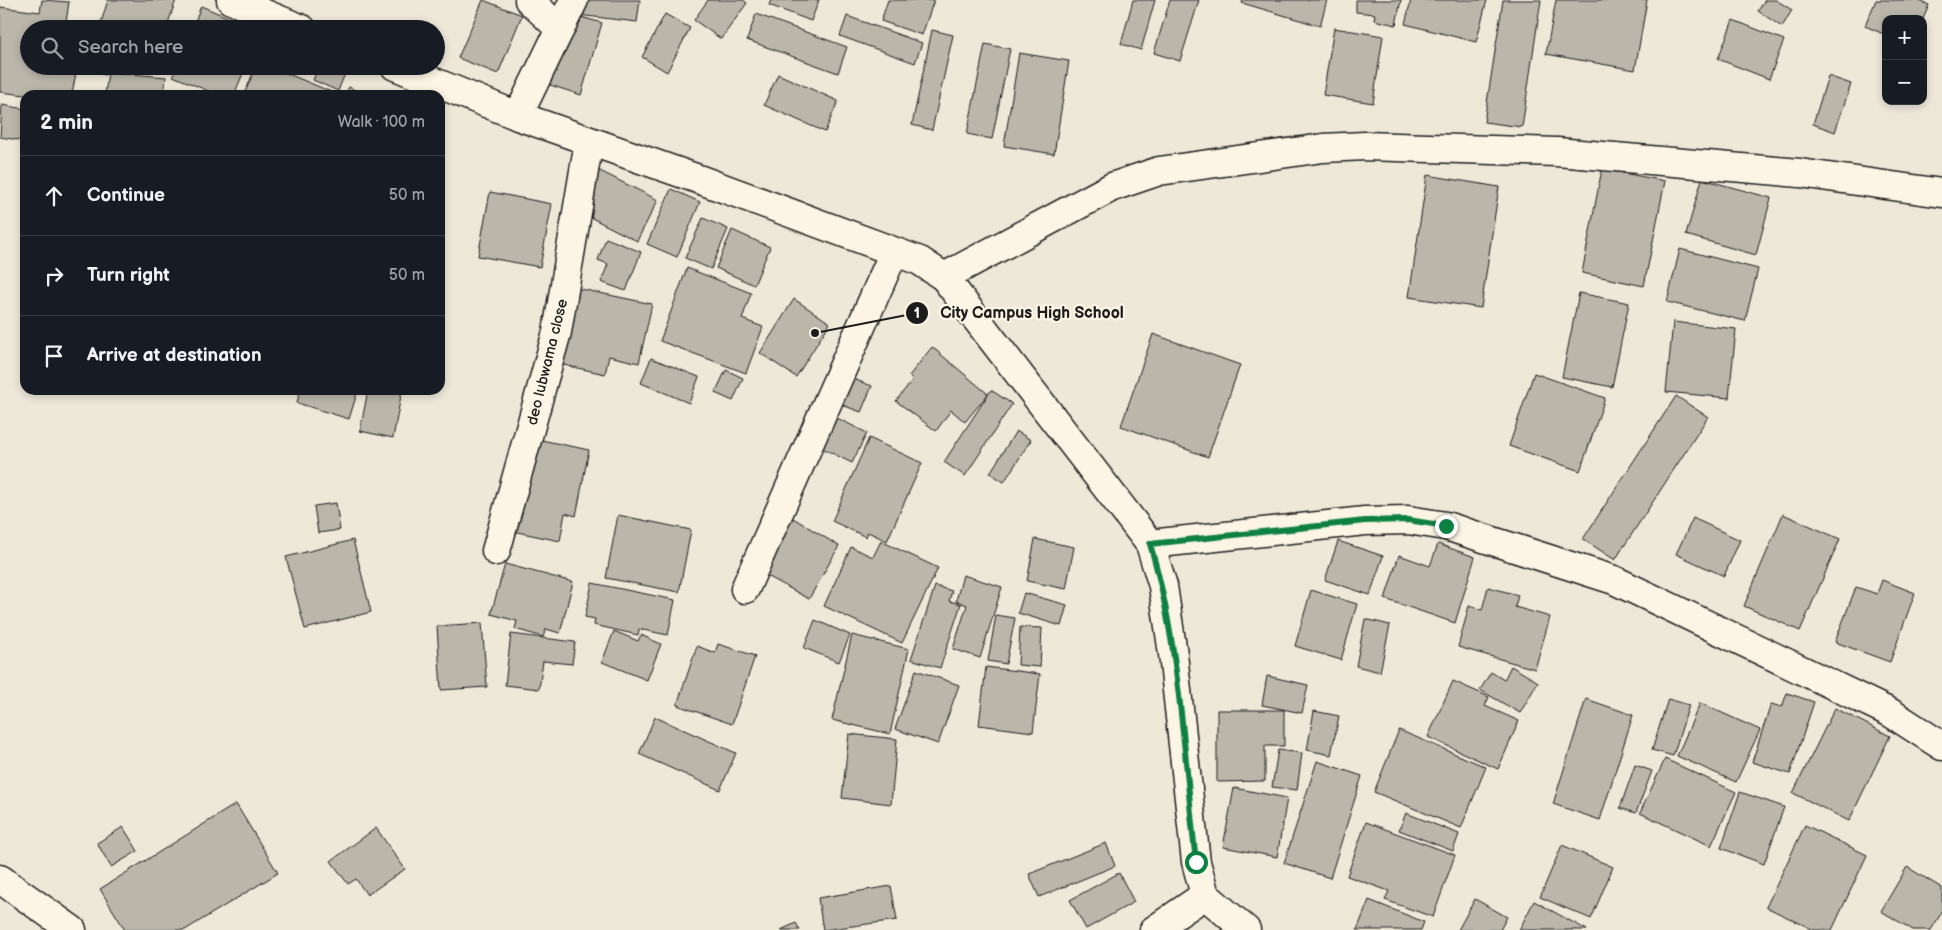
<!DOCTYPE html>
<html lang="en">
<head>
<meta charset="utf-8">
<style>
	:root { --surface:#171b24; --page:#242831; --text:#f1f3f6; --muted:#9ea1a6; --line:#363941 }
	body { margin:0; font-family:"Balsamiq Sans",sans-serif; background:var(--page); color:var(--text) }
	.controls { position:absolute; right:15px; top:15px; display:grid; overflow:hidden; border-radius:10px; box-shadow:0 2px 8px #0003 }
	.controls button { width:45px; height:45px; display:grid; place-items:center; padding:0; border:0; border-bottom:1px solid var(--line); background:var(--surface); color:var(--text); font:25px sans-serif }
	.stop { position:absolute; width:15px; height:15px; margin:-11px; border:4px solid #0b8043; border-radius:50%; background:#fff }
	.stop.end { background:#0b8043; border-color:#fff; box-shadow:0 1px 5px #0008 }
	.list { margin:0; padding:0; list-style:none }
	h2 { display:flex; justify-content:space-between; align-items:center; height:65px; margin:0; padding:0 20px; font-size:21px }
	h2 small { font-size:16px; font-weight:400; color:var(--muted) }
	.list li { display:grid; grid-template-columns:32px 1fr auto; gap:15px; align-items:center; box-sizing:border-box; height:80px; padding:0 20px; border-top:1px solid var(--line) }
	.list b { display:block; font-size:19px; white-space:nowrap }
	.list em { font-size:16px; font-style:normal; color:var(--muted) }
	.icon { flex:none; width:28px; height:28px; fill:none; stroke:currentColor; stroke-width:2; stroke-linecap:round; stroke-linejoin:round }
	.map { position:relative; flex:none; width:1942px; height:930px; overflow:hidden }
	.search { position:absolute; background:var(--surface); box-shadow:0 2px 8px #0003; left:20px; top:20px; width:425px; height:55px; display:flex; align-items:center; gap:12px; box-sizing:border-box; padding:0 18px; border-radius:28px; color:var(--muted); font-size:19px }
	.panel { position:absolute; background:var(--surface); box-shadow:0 2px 8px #0003; left:20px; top:90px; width:425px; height:305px; border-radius:15px }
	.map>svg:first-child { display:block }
	.building { fill:#bab6aa; stroke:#1c1c1c }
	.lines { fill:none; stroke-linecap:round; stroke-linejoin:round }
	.minor-casing { stroke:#1c1c1c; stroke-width:31 }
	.minor { stroke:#fcf5e5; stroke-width:28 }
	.route { stroke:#0b8043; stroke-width:6 }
	.labels { text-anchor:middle; stroke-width:4.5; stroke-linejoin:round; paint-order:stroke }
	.street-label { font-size:15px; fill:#1c1c1c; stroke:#fcf5e5 }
	.leader { fill:none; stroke:#1c1c1c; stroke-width:2 }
	.callout-dot { fill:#1c1c1c; stroke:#fcf5e5; stroke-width:2 }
	.mark-label { font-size:15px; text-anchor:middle; font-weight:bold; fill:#fff }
	.callout-label { font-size:16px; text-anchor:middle; font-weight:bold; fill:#1c1c1c; stroke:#fcf5e5; stroke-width:4.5; stroke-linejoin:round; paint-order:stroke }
</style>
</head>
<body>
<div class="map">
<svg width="1942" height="930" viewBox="0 0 1942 930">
	<rect width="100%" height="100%" fill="#eee8d9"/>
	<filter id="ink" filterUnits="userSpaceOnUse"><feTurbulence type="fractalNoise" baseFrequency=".02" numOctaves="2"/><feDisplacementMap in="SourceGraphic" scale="10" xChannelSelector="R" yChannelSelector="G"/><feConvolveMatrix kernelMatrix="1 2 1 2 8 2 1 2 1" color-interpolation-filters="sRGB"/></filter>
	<g filter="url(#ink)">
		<g class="building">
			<path d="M 42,0 L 69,2 L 65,29 L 29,29 L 29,66 L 77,66 L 72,95 L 50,93 L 50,95 L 25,95 L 0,92 L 0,7 L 40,12 Z"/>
			<path d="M 108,0 L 176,0 L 166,29 L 99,29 Z"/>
			<path d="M 483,0 L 522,15 L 498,74 L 458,58 Z"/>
			<path d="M 579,0 L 640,0 L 637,22 L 578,15 Z"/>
			<path d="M 708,0 L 743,0 L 747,3 L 721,39 L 694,20 Z"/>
			<path d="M 771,0 L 819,0 L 811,21 L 769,5 Z"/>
			<path d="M 888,0 L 934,0 L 922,35 L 881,21 Z"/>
			<path d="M 1133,0 L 1155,0 L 1141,50 L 1121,44 Z"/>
			<path d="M 1170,0 L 1199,0 L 1180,61 L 1154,53 Z"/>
			<path d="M 1243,0 L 1327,0 L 1320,26 L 1242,3 Z"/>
			<path d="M 1356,0 L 1401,0 L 1396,25 L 1374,20 L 1375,14 L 1356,12 Z"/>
			<path d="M 1411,0 L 1487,0 L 1476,42 L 1405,24 Z"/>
			<path d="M 1503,0 L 1541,0 L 1522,127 L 1484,122 Z"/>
			<path d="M 1556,0 L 1647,0 L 1635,70 L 1546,54 Z"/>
			<path d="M 1765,0 L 1776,0 L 1792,10 L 1782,27 L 1758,11 Z"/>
			<path d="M 1876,0 L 1917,0 L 1929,5 L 1923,19 L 1886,19 L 1886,35 L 1865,26 Z"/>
			<path d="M 201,6 L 256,29 L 192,29 Z"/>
			<path d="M 567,13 L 602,23 L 581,95 L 547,84 Z"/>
			<path d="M 665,14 L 690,28 L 667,72 L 642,57 Z"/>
			<path d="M 756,14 L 847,47 L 838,73 L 747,40 Z"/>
			<path d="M 847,16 L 922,43 L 915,63 L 840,36 Z"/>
			<path d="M 1733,20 L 1784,40 L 1769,79 L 1718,59 Z"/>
			<path d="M 1334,28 L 1383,36 L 1373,103 L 1323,95 Z"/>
			<path d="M 932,30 L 953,35 L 932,130 L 912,125 Z"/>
			<path d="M 985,44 L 1010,49 L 992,139 L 967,134 Z"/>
			<path d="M 1019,53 L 1069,61 L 1054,154 L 1004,146 Z"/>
			<path d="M 86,66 L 108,66 L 105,75 L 85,69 Z"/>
			<path d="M 177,66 L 246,66 L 234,95 L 218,95 L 173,76 Z"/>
			<path d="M 256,66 L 269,66 L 334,93 L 333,95 L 244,95 Z"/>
			<path d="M 319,66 L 348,66 L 338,91 L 313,80 Z"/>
			<path d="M 108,72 L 166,77 L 164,95 L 105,95 Z"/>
			<path d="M 778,74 L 838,101 L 825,132 L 764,105 Z"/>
			<path d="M 1828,76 L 1851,84 L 1835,132 L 1813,124 Z"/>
			<path d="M 349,87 L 365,95 L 345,95 Z"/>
			<path d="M 173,90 L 193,95 L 172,95 Z"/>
			<path d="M 2,105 L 25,109 L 25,141 L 0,137 Z"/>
			<path d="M 1602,169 L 1665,181 L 1644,286 L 1582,273 Z"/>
			<path d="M 598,170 L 658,200 L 637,241 L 578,211 Z"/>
			<path d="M 1427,175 L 1499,187 L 1481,308 L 1409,297 Z"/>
			<path d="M 1702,179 L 1771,198 L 1756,255 L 1686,235 Z"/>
			<path d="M 671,189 L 700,202 L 677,257 L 647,244 Z"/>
			<path d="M 490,192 L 552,204 L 540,267 L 478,256 Z"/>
			<path d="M 703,218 L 728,229 L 711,269 L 685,258 Z"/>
			<path d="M 732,230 L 770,247 L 754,285 L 716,268 Z"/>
			<path d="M 606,238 L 641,252 L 626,291 L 601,282 L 608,264 L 598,260 Z"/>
			<path d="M 1680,249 L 1758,269 L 1745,321 L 1667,302 Z"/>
			<path d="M 687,268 L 751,293 L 742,319 L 763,327 L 746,373 L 660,341 Z"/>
			<path d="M 576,288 L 652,304 L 639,363 L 609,356 L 605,374 L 559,364 Z"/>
			<path d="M 1579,293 L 1629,303 L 1612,387 L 1562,377 Z"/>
			<path d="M 794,299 L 830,323 L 796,377 L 760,353 Z"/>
			<path d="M 1673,322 L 1736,329 L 1729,398 L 1666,392 Z"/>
			<path d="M 1153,334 L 1240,365 L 1208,457 L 1121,426 Z"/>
			<path d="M 932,347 L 988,394 L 965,422 L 951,410 L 936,431 L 896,401 L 913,379 L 909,376 Z"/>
			<path d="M 651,358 L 699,377 L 689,403 L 641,383 Z"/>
			<path d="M 726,370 L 743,378 L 733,401 L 715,393 Z"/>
			<path d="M 1534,373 L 1605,398 L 1580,471 L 1509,446 Z"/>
			<path d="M 848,377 L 872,386 L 861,412 L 837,403 Z"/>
			<path d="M 300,390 L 358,390 L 349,419 L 297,403 Z"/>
			<path d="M 368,390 L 402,390 L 393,438 L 360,431 Z"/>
			<path d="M 991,390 L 1012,404 L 965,476 L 944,462 Z"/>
			<path d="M 1676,396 L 1708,417 L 1615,560 L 1583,539 Z"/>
			<path d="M 835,417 L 867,433 L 852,463 L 820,447 Z"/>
			<path d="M 1016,431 L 1031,440 L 1004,482 L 990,473 Z"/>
			<path d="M 527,437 L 589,450 L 576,516 L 565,513 L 560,541 L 508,530 Z"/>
			<path d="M 869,438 L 922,463 L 887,541 L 868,532 L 866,537 L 832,521 Z"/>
			<path d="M 336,503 L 340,530 L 318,533 L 314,506 Z"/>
			<path d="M 1783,514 L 1840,539 L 1800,631 L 1744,606 Z"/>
			<path d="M 618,515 L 691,530 L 679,592 L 606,578 Z"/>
			<path d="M 793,518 L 839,546 L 809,599 L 762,573 Z"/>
			<path d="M 1693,518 L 1740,540 L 1724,576 L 1676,554 Z"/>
			<path d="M 1035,539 L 1074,547 L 1066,589 L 1027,581 Z"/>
			<path d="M 353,540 L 371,612 L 305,629 L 286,557 Z"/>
			<path d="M 881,541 L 938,568 L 902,643 L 824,606 L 851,547 L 873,557 Z"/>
			<path d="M 1338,541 L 1383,556 L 1370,595 L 1325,580 Z"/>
			<path d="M 1438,544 L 1475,557 L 1455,623 L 1385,599 L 1399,555 L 1430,566 Z"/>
			<path d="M 505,564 L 573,582 L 560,633 L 546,629 L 543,637 L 515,629 L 517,621 L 491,614 Z"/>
			<path d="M 963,575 L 1002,587 L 980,658 L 953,649 L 967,605 L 956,601 Z"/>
			<path d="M 1882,580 L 1915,593 L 1890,662 L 1835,642 L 1856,587 L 1877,594 Z"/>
			<path d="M 592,583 L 675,600 L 668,635 L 639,629 L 638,635 L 594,625 L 595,619 L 585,617 Z"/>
			<path d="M 935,586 L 952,591 L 949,601 L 961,604 L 940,668 L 911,659 Z"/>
			<path d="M 1488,587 L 1518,595 L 1515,607 L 1550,617 L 1535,669 L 1458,647 L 1469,606 L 1482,610 Z"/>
			<path d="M 1311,590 L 1357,604 L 1341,660 L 1295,646 Z"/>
			<path d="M 1024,593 L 1067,605 L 1061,626 L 1018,613 Z"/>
			<path d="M 996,615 L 1015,618 L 1006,664 L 988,661 Z"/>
			<path d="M 1365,619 L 1390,625 L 1380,672 L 1356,666 Z"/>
			<path d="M 815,620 L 850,635 L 839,662 L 804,648 Z"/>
			<path d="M 482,623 L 487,687 L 441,690 L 437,626 Z"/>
			<path d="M 1020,627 L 1042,628 L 1040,667 L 1018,665 Z"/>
			<path d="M 614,631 L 638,641 L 641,635 L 661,644 L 647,680 L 602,662 Z"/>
			<path d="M 511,634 L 575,642 L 572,664 L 543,661 L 539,689 L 505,685 Z"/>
			<path d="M 852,635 L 909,649 L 890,734 L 832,720 Z"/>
			<path d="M 718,644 L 755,656 L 732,724 L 677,705 L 697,646 L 715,653 Z"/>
			<path d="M 1511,666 L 1538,682 L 1520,713 L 1480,690 L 1491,672 L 1504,680 Z"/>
			<path d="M 986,667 L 1040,674 L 1033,732 L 979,725 Z"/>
			<path d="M 916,670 L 959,685 L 938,744 L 895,729 Z"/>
			<path d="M 1267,676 L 1308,685 L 1302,713 L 1262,705 Z"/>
			<path d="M 1453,681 L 1489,697 L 1485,706 L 1519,721 L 1498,769 L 1428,737 Z"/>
			<path d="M 1787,693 L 1814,702 L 1790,774 L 1752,762 L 1771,704 L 1782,707 Z"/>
			<path d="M 1586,699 L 1633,715 L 1600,820 L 1553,804 Z"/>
			<path d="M 1668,699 L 1689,705 L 1673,756 L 1652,750 Z"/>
			<path d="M 1700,703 L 1760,730 L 1736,782 L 1677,756 Z"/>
			<path d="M 1835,708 L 1890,736 L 1849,821 L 1793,793 Z"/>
			<path d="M 1217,710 L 1284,710 L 1284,746 L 1265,746 L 1265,781 L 1217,782 Z"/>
			<path d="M 1314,711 L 1339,716 L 1331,755 L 1307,750 Z"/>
			<path d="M 655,717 L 736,753 L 720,790 L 639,754 Z"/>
			<path d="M 1399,730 L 1486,767 L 1461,828 L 1374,792 Z"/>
			<path d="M 849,734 L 897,739 L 891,804 L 842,798 Z"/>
			<path d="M 1278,750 L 1302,753 L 1297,790 L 1272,787 Z"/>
			<path d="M 1665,759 L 1736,792 L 1711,846 L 1640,813 Z"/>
			<path d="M 1317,761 L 1362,776 L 1330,878 L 1284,863 Z"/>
			<path d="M 1635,765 L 1652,771 L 1636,813 L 1620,808 Z"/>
			<path d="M 1234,788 L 1287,798 L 1277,857 L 1223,847 Z"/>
			<path d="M 1740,792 L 1784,807 L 1764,864 L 1721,848 Z"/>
			<path d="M 236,804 L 278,873 L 185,930 L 125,930 L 100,889 Z"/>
			<path d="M 1406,813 L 1459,834 L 1453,851 L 1399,830 Z"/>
			<path d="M 1366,822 L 1455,855 L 1433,917 L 1385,900 L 1389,891 L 1347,876 Z"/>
			<path d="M 1805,825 L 1867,855 L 1832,930 L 1814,930 L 1766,907 Z"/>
			<path d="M 123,827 L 138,851 L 111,867 L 97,843 Z"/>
			<path d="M 376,828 L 405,869 L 367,895 L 356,879 L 348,884 L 331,861 Z"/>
			<path d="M 1106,843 L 1115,866 L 1039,897 L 1029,874 Z"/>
			<path d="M 1562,845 L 1613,867 L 1591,919 L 1540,897 Z"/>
			<path d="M 1907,867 L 1942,888 L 1942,912 L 1931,930 L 1913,930 L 1881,911 Z"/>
			<path d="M 1119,873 L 1134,902 L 1086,929 L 1070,900 Z"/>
			<path d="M 891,886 L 897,920 L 823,930 L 818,898 Z"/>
			<path d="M 1475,899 L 1507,917 L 1500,930 L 1458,930 Z"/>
			<path d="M 1369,900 L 1424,922 L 1421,930 L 1357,930 Z"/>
			<path d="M 1534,901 L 1587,930 L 1519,930 Z"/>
			<path d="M 796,923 L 800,930 L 781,930 Z"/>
		</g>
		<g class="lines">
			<defs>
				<g id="minor">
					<path d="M 231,0 L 302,29"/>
					<path d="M 529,0 L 560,29"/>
					<path d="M 395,66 L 518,116 L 701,180 L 920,261 L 944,277 L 1150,544 L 1163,586 L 1173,654 L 1196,862 L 1205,895 L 1246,930"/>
					<path d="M 518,116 L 574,0"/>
					<path d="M 944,277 L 1112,187 L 1159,171 L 1323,148 L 1365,146 L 1557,152 L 1800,173 L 1942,193"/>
					<path d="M 1150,544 L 1365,521 L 1408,520 L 1446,526 L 1614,580 L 1891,713 L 1942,746"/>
					<path d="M 496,551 L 557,332 L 589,141"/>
					<path d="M 745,589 L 894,252"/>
					<path d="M 0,879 L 72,930"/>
					<path d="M 1154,930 L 1205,895"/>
				</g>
			</defs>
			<use href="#minor" class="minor-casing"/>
			<use href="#minor" class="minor"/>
		</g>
	</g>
	<g class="lines" filter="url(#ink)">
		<path class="route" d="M 1196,862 C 1184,757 1180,645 1150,544 L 1365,521 L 1408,520 L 1446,526"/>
	</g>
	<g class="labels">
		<g class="street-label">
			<text transform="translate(547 362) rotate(-76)" y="5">deo lubwama close</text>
		</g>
	</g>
	<path class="leader" d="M815 333L917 313"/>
	<g class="callout-dot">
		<circle cx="815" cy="333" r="5"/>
		<circle cx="917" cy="313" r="12"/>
	</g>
	<g class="mark-label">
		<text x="917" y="318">1</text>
	</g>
	<g class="callout-label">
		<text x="1032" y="318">City Campus High School</text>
	</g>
</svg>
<div class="controls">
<button>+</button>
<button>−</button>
</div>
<div class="stop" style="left:1196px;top:862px"></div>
<div class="stop end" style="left:1446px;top:526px"></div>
<div class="search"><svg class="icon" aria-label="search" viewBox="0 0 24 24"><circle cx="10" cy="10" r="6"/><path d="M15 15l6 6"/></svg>Search here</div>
<section class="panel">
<h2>2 min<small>Walk · 100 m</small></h2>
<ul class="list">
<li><svg class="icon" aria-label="ahead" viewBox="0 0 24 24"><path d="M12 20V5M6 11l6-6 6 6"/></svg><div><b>Continue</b></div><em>50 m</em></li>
<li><svg class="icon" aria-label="right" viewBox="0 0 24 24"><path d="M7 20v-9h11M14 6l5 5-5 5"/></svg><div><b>Turn right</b></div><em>50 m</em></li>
<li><svg class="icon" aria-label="arrive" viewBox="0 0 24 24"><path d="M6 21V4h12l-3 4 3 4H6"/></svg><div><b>Arrive at destination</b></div></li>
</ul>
</section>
</div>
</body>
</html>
